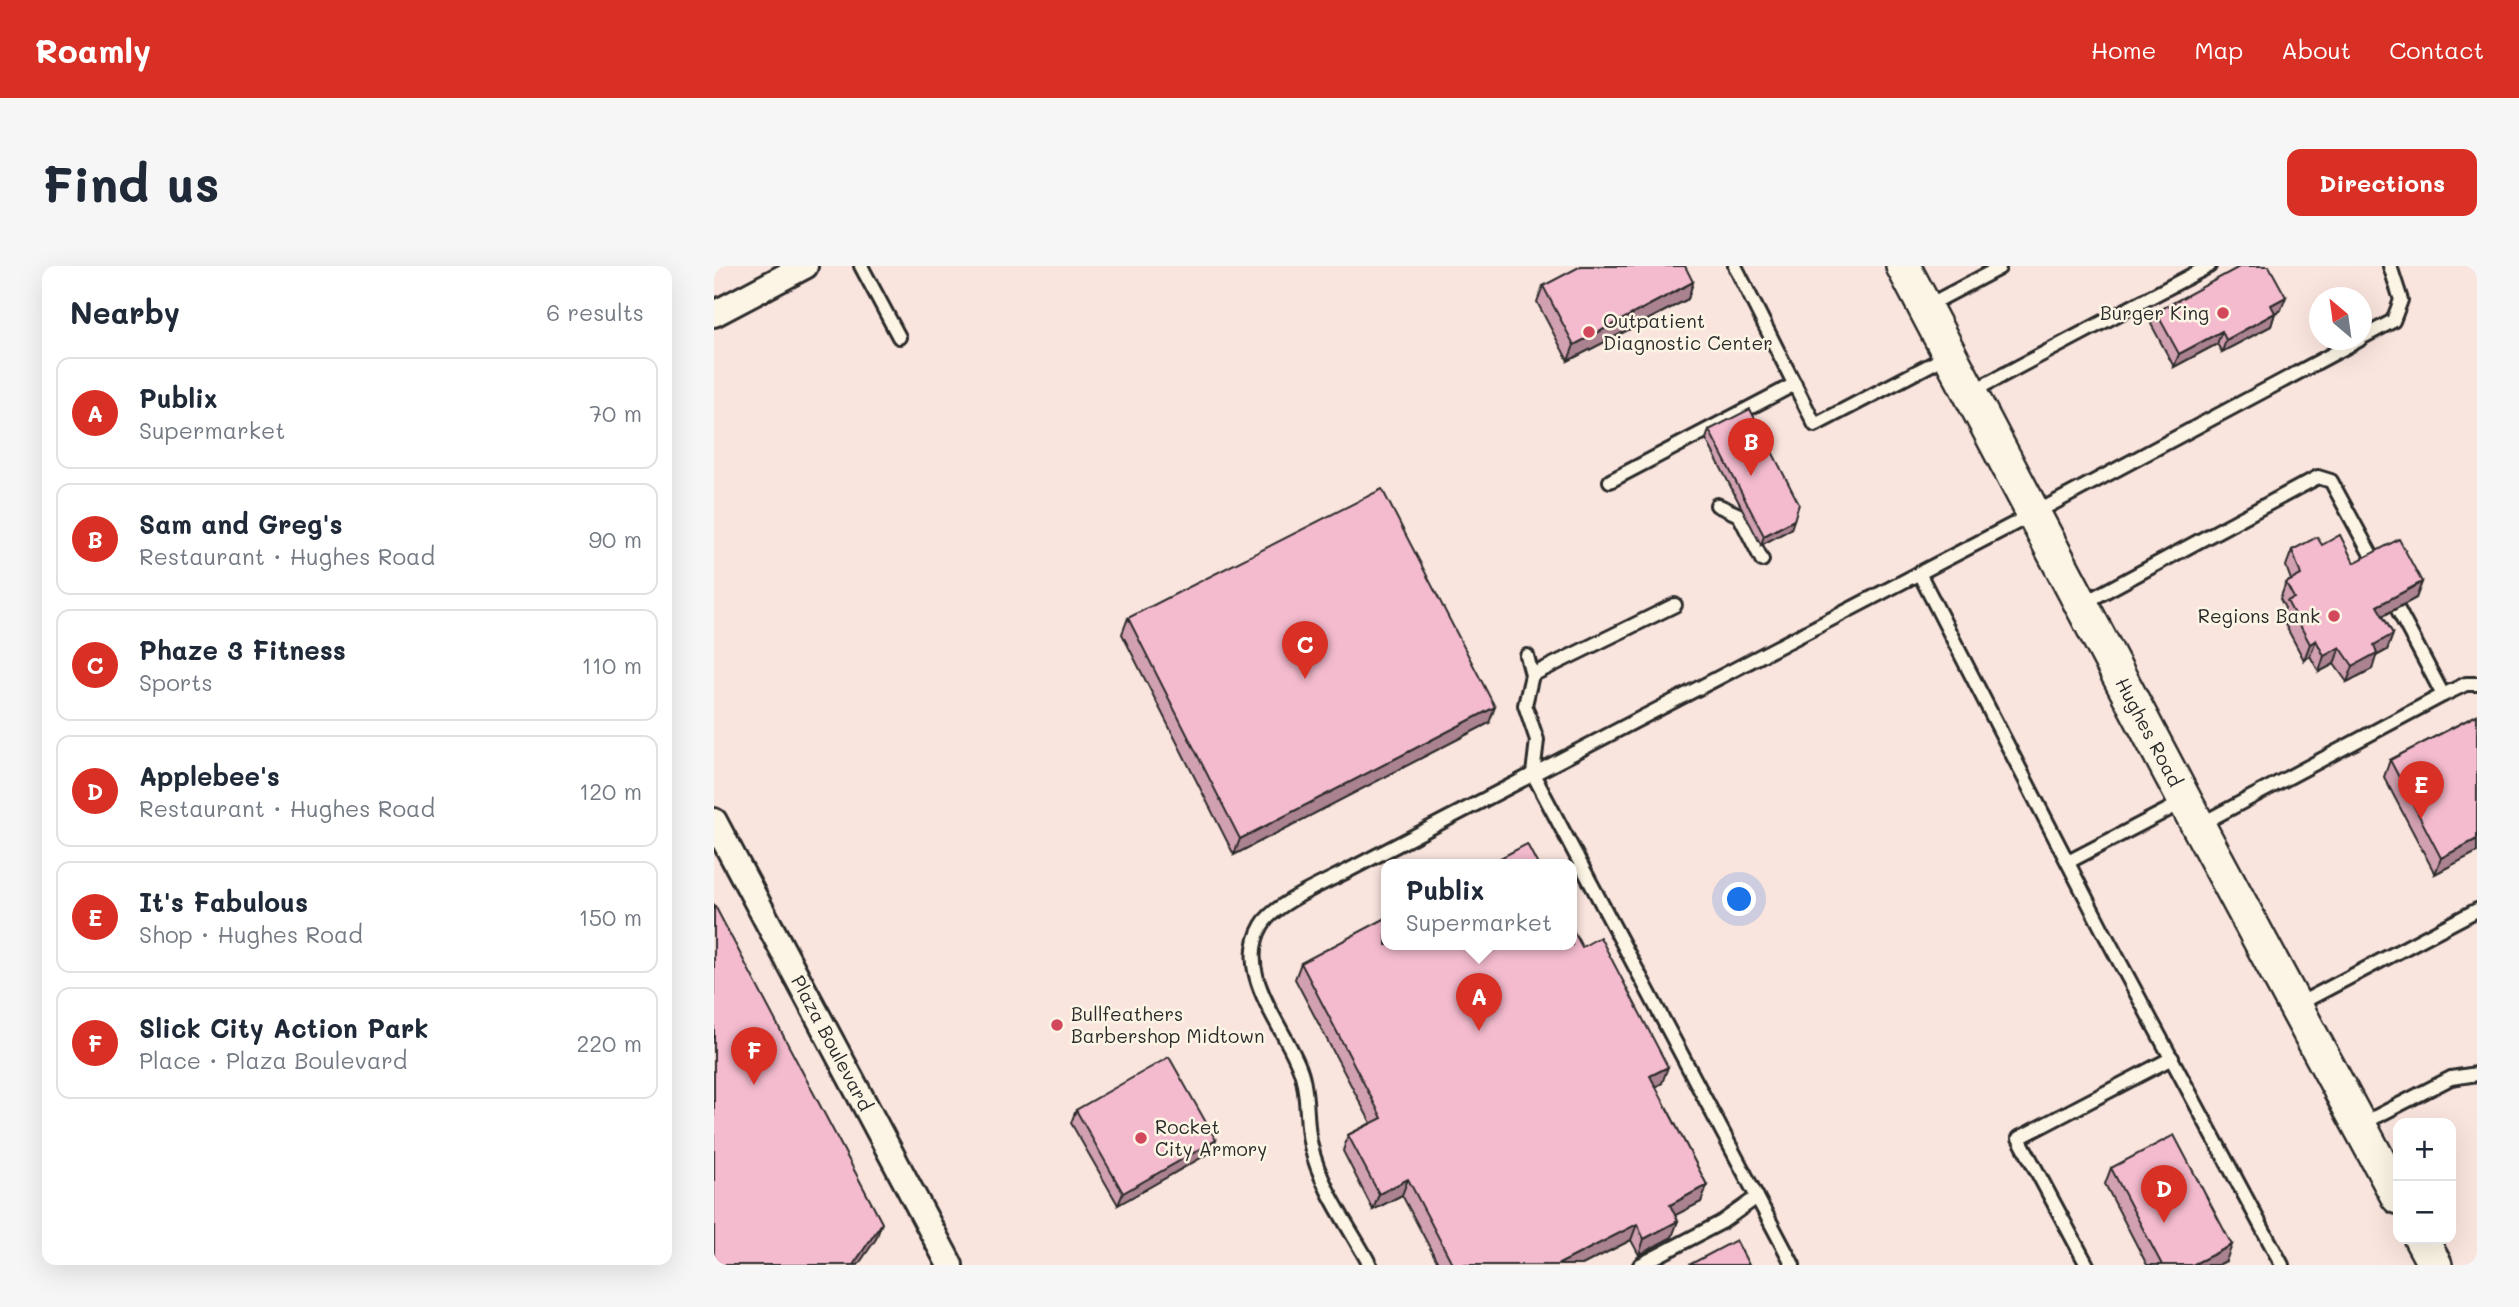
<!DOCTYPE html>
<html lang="en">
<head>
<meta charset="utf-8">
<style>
	:root { --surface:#fff; --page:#f6f6f7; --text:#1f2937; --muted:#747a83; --line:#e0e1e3; --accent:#d93025 }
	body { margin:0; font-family:Mali,sans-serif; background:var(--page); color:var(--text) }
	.controls { position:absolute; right:21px; bottom:21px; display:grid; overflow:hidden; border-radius:14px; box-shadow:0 7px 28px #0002 }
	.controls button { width:63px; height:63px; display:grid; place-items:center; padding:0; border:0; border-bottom:2px solid var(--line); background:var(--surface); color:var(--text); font:35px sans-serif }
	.compass { position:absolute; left:1595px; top:21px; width:63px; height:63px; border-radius:50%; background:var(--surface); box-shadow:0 7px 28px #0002; rotate:331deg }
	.you { position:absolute; left:1026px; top:634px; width:24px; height:24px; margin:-18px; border:5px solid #fff; border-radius:50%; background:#1a73e8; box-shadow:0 0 0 10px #1a73e833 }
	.badge { display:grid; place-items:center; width:46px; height:46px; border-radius:50%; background:var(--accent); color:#fff; font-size:23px; font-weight:700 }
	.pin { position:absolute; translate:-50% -58px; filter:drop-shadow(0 2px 4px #0008) }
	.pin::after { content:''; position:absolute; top:37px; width:24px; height:21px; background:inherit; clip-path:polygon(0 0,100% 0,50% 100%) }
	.popup { position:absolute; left:667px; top:593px; width:196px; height:91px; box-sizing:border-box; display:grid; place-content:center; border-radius:14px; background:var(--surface); filter:drop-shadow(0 2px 5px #0005); font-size:23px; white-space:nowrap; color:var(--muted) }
	.popup b { font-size:26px; color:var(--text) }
	.popup::after { content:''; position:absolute; left:50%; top:100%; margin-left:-14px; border:14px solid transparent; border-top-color:var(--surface) }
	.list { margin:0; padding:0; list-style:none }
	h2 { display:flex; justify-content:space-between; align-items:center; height:91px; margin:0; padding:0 28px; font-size:30px }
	h2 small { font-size:23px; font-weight:400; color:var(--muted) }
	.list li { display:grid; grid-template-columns:46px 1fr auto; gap:21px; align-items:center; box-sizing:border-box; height:112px; margin:0 14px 14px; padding:0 14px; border:2px solid var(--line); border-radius:14px }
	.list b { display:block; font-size:26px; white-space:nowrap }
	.list p { margin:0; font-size:23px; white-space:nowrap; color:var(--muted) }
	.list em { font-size:23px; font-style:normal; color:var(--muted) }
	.map { position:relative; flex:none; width:1763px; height:999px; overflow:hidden; border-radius:14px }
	header { display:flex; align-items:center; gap:42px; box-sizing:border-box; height:98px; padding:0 35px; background:var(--accent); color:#fff }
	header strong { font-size:33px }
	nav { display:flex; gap:38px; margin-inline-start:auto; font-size:24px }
	.intro { display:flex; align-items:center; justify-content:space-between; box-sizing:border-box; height:168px; padding:0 42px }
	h1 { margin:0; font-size:49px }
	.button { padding:18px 32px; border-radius:14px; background:var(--accent); color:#fff; font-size:24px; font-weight:700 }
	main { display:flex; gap:42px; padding:0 42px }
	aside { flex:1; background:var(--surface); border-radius:14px; box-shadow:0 7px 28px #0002 }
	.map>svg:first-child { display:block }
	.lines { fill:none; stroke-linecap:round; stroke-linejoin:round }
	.lane-casing { stroke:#2b2b2b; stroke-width:18 }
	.street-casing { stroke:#2b2b2b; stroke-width:30 }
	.secondary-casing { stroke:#2b2b2b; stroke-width:38 }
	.lane { stroke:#fcf5e5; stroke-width:12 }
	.street { stroke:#fcf5e5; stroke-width:24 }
	.secondary { stroke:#fcf5e5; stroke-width:33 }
	.wall { fill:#d2a1b1; stroke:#2b2b2b; stroke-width:2 }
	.shaded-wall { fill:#ab8390; stroke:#2b2b2b; stroke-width:2 }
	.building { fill:#f4bbce; stroke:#2b2b2b; stroke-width:2 }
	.poi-dot { fill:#d1495b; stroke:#fcf5e5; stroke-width:2.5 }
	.labels { text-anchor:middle; stroke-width:5; stroke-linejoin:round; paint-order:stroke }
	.poi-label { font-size:19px; fill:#2b2b2b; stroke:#fcf5e5; text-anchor:start }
	.street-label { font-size:19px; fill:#2b2b2b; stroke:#fcf5e5 }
</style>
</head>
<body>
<header>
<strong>Roamly</strong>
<nav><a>Home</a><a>Map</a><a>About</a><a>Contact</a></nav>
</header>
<div class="intro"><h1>Find us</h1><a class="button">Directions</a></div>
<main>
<aside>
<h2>Nearby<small>6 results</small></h2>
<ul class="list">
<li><span class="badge">A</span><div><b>Publix</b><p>Supermarket</p></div><em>70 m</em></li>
<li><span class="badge">B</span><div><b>Sam and Greg's</b><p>Restaurant · Hughes Road</p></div><em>90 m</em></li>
<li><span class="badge">C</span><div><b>Phaze 3 Fitness</b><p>Sports</p></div><em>110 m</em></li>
<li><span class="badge">D</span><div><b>Applebee's</b><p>Restaurant · Hughes Road</p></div><em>120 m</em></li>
<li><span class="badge">E</span><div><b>It's Fabulous</b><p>Shop · Hughes Road</p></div><em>150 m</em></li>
<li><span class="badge">F</span><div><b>Slick City Action Park</b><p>Place · Plaza Boulevard</p></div><em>220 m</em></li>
</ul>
</aside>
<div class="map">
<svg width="1763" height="999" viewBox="0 0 1763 999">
	<rect width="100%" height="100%" fill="#fae4de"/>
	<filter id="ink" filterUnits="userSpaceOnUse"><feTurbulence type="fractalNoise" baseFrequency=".0143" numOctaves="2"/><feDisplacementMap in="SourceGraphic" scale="14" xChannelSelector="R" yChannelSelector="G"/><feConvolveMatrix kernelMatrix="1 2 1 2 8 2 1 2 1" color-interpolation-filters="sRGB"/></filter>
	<g filter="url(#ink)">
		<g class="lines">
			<defs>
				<g id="lane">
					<path d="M 147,0 L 185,71"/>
					<path d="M 1021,0 L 1101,159 L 1235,89"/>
					<path d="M 1211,41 L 1285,2"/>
					<path d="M 1647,72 L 1679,55 L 1687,34 L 1676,0"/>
					<path d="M 1257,126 L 1495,0"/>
					<path d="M 896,215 L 1081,118"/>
					<path d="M 1003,239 L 1025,249 L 1048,294"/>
					<path d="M 1205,307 L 1388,663 L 1568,999"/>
					<path d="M 1368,338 L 1604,211 L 1617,215 L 1662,298"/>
					<path d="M 1683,342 L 1729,429"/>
					<path d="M 813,390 L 818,409 L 811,439 L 823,474 L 819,508 L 1079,999"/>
					<path d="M 818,409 L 961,339"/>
					<path d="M 1487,558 L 1729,429 L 1752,418 L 1763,418"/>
					<path d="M 1354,596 L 1469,536"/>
					<path d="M 1581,740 L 1763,644"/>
					<path d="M 1646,859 L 1737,812 L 1763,808"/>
					<path d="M 656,999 C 636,962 606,921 597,880 C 591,857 595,830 587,806 C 572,761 519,708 548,659 C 561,637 613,616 637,603 L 1321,247 L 1645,74"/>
					<path d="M 926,999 L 1008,956 L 1043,931"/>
					<path d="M 1373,999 L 1305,872 L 1458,792"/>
				</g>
				<g id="street">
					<path d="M 0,48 L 91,0"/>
					<path d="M 0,555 L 236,999"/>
				</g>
				<g id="secondary">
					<path d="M 1189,0 L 1471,535 L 1684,931"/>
					<path d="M 1707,973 L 1721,999"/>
				</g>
			</defs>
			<use href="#lane" class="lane-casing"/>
			<use href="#street" class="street-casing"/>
			<use href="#secondary" class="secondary-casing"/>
			<use href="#lane" class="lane"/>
			<use href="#street" class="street"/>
			<use href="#secondary" class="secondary"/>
		</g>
		<g class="wall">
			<path d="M 979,16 L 974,33 L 854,95 L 823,36 L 829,20 Z"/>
			<path d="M 1567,44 L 1561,47 L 1557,60 L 1508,86 L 1503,78 L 1460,101 L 1437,58 L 1442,46 Z"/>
			<path d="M 995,164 L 1077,263 L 1047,279 L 992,173 Z"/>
			<path d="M 1608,279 L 1640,297 L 1708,316 L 1702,332 L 1669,350 L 1679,368 L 1673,384 L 1662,390 L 1658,403 L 1633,416 L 1620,398 L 1605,406 L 1596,390 L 1590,394 L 1567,351 L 1571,342 L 1566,333 L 1572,317 L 1577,314 L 1572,300 L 1578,284 Z"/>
			<path d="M 414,352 L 775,457 L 520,589 L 408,368 Z"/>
			<path d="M 1763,449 L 1763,586 L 1721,608 L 1670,511 L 1676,494 Z"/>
			<path d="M 868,681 L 948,817 L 942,821 L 993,919 L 987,936 L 961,949 L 958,971 L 925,989 L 917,974 L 868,999 L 725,999 L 688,929 L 659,944 L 629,885 L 634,869 L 657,857 L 581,713 L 587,697 Z"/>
			<path d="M 362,844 L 497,886 L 404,939 L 357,857 Z"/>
			<path d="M 1397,902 L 1512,995 L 1504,999 L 1433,999 L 1391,918 Z"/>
		</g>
		<g class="shaded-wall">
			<path d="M 979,16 L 974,33 L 854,95 L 860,79 Z"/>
			<path d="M 1572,31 L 1567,44 L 1552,51 L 1557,39 Z"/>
			<path d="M 1561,47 L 1557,60 L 1508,86 L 1512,74 Z"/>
			<path d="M 1508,65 L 1503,78 L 1460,101 L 1465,88 Z"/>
			<path d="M 1080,254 L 1077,263 L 1047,279 L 1050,270 Z"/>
			<path d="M 1708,316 L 1702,332 L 1657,356 L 1663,340 Z"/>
			<path d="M 1679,368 L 1673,384 L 1662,390 L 1658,403 L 1633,416 L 1639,400 L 1660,379 Z"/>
			<path d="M 1602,374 L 1596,390 L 1590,394 L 1596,378 Z"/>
			<path d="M 1626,381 L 1620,398 L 1605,406 L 1610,390 Z"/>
			<path d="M 781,441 L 775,457 L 520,589 L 526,573 Z"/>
			<path d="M 1763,573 L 1763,586 L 1721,608 L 1727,592 Z"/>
			<path d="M 954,801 L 948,817 L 930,827 L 936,810 Z"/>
			<path d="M 502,874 L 497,886 L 404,939 L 409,927 Z"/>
			<path d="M 694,913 L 688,929 L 659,944 L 665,928 Z"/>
			<path d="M 993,919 L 987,936 L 950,955 L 956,939 Z"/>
			<path d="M 964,955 L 958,971 L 925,989 L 930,973 Z"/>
			<path d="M 168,957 L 162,973 L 144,999 L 139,999 Z"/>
			<path d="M 923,958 L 917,974 L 868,999 L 843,999 Z"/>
			<path d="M 1518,979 L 1512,995 L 1504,999 L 1478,999 Z"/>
		</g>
		<g class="building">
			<path d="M 867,0 L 971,0 L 979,16 L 860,79 L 829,20 Z"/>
			<path d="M 1527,0 L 1555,0 L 1572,31 L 1557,39 L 1561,47 L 1512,74 L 1508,65 L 1465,88 L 1442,46 Z"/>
			<path d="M 1036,143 L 1085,238 L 1080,254 L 1050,270 L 995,164 Z"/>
			<path d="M 668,223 L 781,441 L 526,573 L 414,352 Z"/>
			<path d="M 1626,269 L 1640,297 L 1685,273 L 1708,316 L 1663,340 L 1679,368 L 1660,379 L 1663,387 L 1639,400 L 1626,381 L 1610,390 L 1602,374 L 1596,378 L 1573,335 L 1580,332 L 1572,317 L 1587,309 L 1578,284 L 1603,271 L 1608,279 Z"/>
			<path d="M 1763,449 L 1763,573 L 1727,592 L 1676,494 Z"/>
			<path d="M 813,578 L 824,599 L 773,599 Z"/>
			<path d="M 0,638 L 168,957 L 139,999 L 0,999 Z"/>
			<path d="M 672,652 L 672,679 L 858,679 L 858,662 L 868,681 L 886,671 L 954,801 L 936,810 L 993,919 L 956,939 L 964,955 L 930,973 L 923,958 L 843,999 L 739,999 L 694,913 L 665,928 L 634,869 L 668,852 L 587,697 Z"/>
			<path d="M 455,791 L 502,874 L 409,927 L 362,844 Z"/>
			<path d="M 1460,869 L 1518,979 L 1478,999 L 1448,999 L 1397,902 Z"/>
			<path d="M 1022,974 L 1035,999 L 975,999 Z"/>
		</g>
	</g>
	<g class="poi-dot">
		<circle cx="1509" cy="47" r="7"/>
		<circle cx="875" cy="66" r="7"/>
		<circle cx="1620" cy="350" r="7"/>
		<circle cx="343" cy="759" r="7"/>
		<circle cx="427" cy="872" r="7"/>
	</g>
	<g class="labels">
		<g class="poi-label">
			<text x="1495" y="54" text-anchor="end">Burger King</text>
			<text x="889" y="62">Outpatient<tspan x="889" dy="22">Diagnostic Center</tspan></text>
			<text x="1606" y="357" text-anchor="end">Regions Bank</text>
			<text x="357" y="755">Bullfeathers<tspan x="357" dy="22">Barbershop Midtown</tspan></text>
			<text x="441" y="868">Rocket<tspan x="441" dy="22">City Armory</tspan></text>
		</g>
		<g class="street-label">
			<text transform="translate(1435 466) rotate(62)" y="7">Hughes Road</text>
			<text transform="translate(118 777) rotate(62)" y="7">Plaza Boulevard</text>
		</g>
	</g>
</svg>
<div class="controls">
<button>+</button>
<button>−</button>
</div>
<svg class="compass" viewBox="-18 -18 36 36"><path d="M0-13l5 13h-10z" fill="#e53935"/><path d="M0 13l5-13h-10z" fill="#747a83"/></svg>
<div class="you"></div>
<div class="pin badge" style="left:765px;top:765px">A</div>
<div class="popup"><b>Publix</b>Supermarket</div>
<div class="pin badge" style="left:1037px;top:210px">B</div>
<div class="pin badge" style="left:591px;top:413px">C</div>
<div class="pin badge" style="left:1450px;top:957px">D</div>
<div class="pin badge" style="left:1707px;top:553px">E</div>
<div class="pin badge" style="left:40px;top:819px">F</div>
</div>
</main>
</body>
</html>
